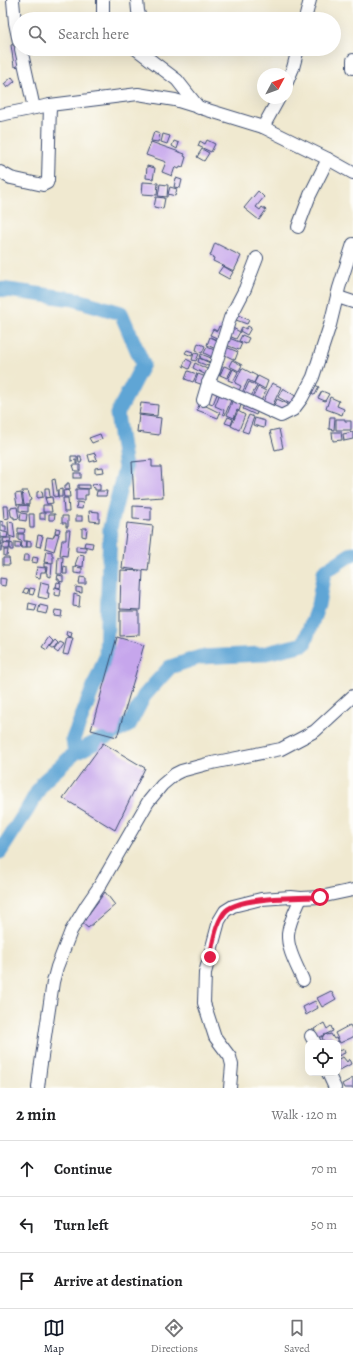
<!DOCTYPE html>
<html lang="en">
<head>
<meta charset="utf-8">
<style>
	:root { --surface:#fff; --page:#f2f2f2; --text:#202124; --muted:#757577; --line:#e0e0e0; --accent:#111827 }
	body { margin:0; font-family:Alegreya,serif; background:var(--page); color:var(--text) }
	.controls { position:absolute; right:12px; bottom:12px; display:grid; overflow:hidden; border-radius:8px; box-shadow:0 4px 16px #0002 }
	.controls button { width:36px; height:36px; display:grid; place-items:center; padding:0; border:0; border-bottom:1px solid var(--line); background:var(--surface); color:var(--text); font:20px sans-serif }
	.compass { position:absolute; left:257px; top:68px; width:36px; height:36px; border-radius:50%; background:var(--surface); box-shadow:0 4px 16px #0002; rotate:49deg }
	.stop { position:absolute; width:12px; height:12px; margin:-9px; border:3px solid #e11d48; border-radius:50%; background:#fff }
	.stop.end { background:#e11d48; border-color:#fff; box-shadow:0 1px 4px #0008 }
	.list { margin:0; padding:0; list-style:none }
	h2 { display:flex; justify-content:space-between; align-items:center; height:52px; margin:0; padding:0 16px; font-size:17px }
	h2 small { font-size:13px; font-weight:400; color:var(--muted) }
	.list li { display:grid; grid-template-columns:26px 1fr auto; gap:12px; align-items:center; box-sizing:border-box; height:56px; padding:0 16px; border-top:1px solid var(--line) }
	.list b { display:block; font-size:15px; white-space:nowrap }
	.list em { font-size:13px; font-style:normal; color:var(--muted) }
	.icon { flex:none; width:22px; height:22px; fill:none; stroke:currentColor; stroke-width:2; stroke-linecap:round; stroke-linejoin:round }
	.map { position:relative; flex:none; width:353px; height:1088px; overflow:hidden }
	.search { position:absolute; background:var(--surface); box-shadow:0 4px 16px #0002; left:12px; right:12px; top:12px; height:44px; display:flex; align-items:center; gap:10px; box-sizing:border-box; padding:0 14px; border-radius:22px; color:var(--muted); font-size:15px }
	.sheet { height:220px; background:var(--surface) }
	nav { display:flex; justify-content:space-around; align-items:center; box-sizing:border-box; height:56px; border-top:1px solid var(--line); background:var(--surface); font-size:11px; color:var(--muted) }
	nav a { display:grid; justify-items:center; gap:2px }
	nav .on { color:var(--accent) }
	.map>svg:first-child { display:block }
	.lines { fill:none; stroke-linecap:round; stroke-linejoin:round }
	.river { stroke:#5fa5d5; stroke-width:15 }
	.building { fill:#c6a6ec }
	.minor-casing { stroke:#3b4b6f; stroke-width:14 }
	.minor { stroke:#fff; stroke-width:12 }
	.route { stroke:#e11d48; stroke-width:5 }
</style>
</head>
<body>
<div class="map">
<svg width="353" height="1088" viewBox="0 0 353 1088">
	<rect width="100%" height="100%" fill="#fdfcf7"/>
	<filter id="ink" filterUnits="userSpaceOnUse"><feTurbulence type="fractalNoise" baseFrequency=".025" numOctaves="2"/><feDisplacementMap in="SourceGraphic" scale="8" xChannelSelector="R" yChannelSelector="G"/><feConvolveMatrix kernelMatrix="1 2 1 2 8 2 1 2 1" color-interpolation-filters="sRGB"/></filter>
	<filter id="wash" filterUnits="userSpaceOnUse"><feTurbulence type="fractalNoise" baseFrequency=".012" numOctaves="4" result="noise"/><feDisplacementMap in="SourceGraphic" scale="16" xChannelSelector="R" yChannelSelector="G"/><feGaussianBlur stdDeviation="0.9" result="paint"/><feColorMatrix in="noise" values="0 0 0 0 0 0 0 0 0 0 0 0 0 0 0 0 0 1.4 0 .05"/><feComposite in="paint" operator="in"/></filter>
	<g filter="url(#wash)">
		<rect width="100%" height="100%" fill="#f0e9d0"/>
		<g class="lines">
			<g class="river">
				<path d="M 0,289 L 74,299 L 121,313 L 143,364 L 117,414 L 125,468 L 110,528 L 106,656 L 73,739 L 75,753"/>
				<path d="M 0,852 L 27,810 L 43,782 L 75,753 L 129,725 L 144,696 L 170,667 L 200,657 L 262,654 L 304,644 L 318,605 L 324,572 L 353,553"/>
			</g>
		</g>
		<g id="blocks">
			<g class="building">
				<path d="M 16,44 L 20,67 L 14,66 L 11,45 Z"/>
				<path d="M 12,77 L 15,81 L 7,88 L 4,84 Z"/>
				<path d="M 154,132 L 160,134 L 158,142 L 151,141 Z"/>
				<path d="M 163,134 L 170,136 L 167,144 L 161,142 Z"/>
				<path d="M 207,140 L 215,144 L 211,152 L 198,146 L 200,141 L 205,144 Z"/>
				<path d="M 174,141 L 179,143 L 177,149 L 172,146 Z"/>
				<path d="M 151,142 L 185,154 L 184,156 L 186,157 L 183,167 L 180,166 L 179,169 L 175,167 L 172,176 L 162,172 L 166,162 L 146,155 Z"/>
				<path d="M 202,149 L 209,153 L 204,161 L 197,157 Z"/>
				<path d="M 147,166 L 155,168 L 153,179 L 146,178 Z"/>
				<path d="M 176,178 L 182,180 L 180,188 L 174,187 Z"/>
				<path d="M 143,182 L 158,183 L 157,195 L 142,194 Z"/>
				<path d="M 160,184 L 168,185 L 167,197 L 158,196 Z"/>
				<path d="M 170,187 L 177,189 L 175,196 L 168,194 Z"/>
				<path d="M 258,191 L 264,197 L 256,207 L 260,210 L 262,207 L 266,210 L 259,220 L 244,208 Z"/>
				<path d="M 156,197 L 165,198 L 163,209 L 154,207 Z"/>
				<path d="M 215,243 L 241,256 L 234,271 L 213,261 L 214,258 L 210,256 Z"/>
				<path d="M 223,266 L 233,272 L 229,279 L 218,273 Z"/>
				<path d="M 238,315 L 249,320 L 247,324 L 236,320 Z"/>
				<path d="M 219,326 L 223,328 L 219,339 L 210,335 L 213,329 L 217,331 Z"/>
				<path d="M 248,326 L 251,328 L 247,335 L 240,331 L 242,327 L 246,329 Z"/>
				<path d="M 231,327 L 240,332 L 236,339 L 227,335 Z"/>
				<path d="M 242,335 L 249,338 L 246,344 L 239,341 Z"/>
				<path d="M 210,337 L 219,341 L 216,349 L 207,345 Z"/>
				<path d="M 229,338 L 242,343 L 239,350 L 226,345 Z"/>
				<path d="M 198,343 L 205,346 L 202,353 L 196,350 Z"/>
				<path d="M 207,347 L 217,351 L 214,358 L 204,353 Z"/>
				<path d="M 226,347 L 238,352 L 235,360 L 223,354 Z"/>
				<path d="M 187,350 L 193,352 L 192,356 L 185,353 Z"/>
				<path d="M 194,353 L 199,354 L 196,361 L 192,360 Z"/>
				<path d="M 201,354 L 211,358 L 210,362 L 200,358 Z"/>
				<path d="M 199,358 L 210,363 L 208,366 L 198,362 Z"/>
				<path d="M 186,359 L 192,362 L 189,369 L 183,366 Z"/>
				<path d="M 232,360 L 242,365 L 239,371 L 229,366 Z"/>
				<path d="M 195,363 L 209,370 L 206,375 L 193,368 Z"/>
				<path d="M 224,366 L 232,369 L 227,378 L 220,375 Z"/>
				<path d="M 242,368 L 257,376 L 254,383 L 248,380 L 241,395 L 238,393 L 241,386 L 235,383 Z"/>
				<path d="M 233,369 L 238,372 L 233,382 L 228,380 Z"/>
				<path d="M 188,371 L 197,374 L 193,382 L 185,379 Z"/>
				<path d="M 198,374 L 206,377 L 203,385 L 195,382 Z"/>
				<path d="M 258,376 L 268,381 L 265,389 L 254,383 Z"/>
				<path d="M 249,382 L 257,386 L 250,398 L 243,395 Z"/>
				<path d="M 272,383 L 281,387 L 271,409 L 262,404 Z"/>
				<path d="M 313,384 L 319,387 L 315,395 L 309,391 Z"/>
				<path d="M 258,387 L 266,391 L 260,403 L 252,399 Z"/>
				<path d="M 209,388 L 218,392 L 213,404 L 204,401 Z"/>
				<path d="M 283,388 L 297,397 L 292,405 L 278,397 Z"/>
				<path d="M 322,391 L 329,394 L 325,401 L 318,398 Z"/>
				<path d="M 220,393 L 232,398 L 225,415 L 223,414 L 224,410 L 215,406 Z"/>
				<path d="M 330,397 L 339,401 L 337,406 L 344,409 L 342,415 L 326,409 Z"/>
				<path d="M 233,399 L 242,402 L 239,411 L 237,410 L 234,418 L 227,415 Z"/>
				<path d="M 277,399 L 288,404 L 284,413 L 273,408 Z"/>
				<path d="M 141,403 L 158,405 L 157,416 L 139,414 Z"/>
				<path d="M 200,403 L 220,413 L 218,418 L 197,410 Z"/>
				<path d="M 246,404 L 258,410 L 256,415 L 243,409 Z"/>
				<path d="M 238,411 L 245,415 L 239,430 L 231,426 Z"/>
				<path d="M 139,415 L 161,418 L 159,435 L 137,432 Z"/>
				<path d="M 249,415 L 254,417 L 248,433 L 242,431 Z"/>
				<path d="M 228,417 L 233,419 L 231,425 L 225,423 Z"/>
				<path d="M 330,417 L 335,417 L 334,430 L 329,429 Z"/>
				<path d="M 255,418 L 265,421 L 264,428 L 253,425 Z"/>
				<path d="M 336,419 L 345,419 L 345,421 L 351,421 L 351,430 L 336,430 Z"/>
				<path d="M 279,429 L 283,448 L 275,450 L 270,431 Z"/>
				<path d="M 332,432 L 341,432 L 342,440 L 333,441 Z"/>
				<path d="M 353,432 L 353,439 L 344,441 L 343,434 Z"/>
				<path d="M 100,434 L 102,439 L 92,443 L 89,438 Z"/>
				<path d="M 95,453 L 97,460 L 90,462 L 88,455 Z"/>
				<path d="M 71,456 L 77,456 L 77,464 L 76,464 L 76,460 L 71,461 Z"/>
				<path d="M 78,456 L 81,456 L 81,459 L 82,459 L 81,463 L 79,463 Z"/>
				<path d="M 152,460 L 152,467 L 161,467 L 163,497 L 134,499 L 132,462 Z"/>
				<path d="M 73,465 L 80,465 L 80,471 L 75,471 Z"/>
				<path d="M 103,467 L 104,472 L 95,473 L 95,468 Z"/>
				<rect x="74" y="473" width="7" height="5"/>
				<path d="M 55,479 L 58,496 L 54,497 L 52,480 Z"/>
				<path d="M 67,483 L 69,483 L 70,490 L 65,490 L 65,485 L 67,485 Z"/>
				<path d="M 93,484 L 100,485 L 100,490 L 95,490 L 95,488 L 92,487 Z"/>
				<path d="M 78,485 L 89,485 L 89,489 L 78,488 Z"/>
				<path d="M 45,488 L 49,488 L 50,497 L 45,498 Z"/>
				<path d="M 62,489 L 62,497 L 58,497 L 58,490 Z"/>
				<path d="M 76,489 L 88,489 L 88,495 L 85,495 L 85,500 L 76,500 Z"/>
				<path d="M 69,490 L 70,497 L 64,497 L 63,491 Z"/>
				<path d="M 22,491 L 28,491 L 31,500 L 29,501 L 29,505 L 24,505 Z"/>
				<path d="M 42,491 L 43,497 L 37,498 L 37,492 Z"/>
				<path d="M 97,491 L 107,491 L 106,496 L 96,496 Z"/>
				<path d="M 21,493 L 23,504 L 17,505 L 15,494 Z"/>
				<path d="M 52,497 L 53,503 L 47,504 L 45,498 Z"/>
				<path d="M 63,498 L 68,498 L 69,512 L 64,512 Z"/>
				<path d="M 77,502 L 83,503 L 82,509 L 76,508 Z"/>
				<path d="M 28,505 L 28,512 L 19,511 L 19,506 Z"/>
				<path d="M 43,505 L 51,505 L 52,512 L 43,512 Z"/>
				<path d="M 3,506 L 8,506 L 9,518 L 4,519 Z"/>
				<path d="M 133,506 L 151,507 L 151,520 L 133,519 Z"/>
				<path d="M 17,507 L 19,518 L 14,519 L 14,517 L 12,517 L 11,515 L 10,508 Z"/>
				<path d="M 89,511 L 99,512 L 99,522 L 90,521 Z"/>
				<path d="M 21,513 L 27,514 L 26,521 L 20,520 Z"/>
				<rect x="40" y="513" width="5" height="6"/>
				<path d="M 29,514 L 34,514 L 34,528 L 30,528 Z"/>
				<path d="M 49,514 L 55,514 L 54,520 L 49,520 Z"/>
				<path d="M 62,516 L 68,516 L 68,527 L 66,527 L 66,523 L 62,523 Z"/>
				<rect x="76" y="516" width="6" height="5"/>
				<path d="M 0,521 L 3,522 L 3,526 L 6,526 L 6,531 L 0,530 Z"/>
				<path d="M 8,521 L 13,522 L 15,538 L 9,536 Z"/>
				<path d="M 127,523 L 153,526 L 148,571 L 122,568 Z"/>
				<path d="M 18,528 L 25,529 L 24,533 L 18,533 Z"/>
				<path d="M 56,528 L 60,529 L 59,533 L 55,533 Z"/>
				<path d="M 82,528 L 87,528 L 86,537 L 82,536 Z"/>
				<path d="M 66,530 L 70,530 L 67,556 L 60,555 L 62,540 L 66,540 Z"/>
				<path d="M 0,531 L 8,533 L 7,538 L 0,537 Z"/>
				<path d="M 55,533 L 59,534 L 54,551 L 45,548 L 47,537 L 53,538 Z"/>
				<path d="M 18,534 L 24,534 L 24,541 L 27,541 L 26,548 L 21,548 L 22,541 L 18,540 Z"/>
				<path d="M 38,535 L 43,536 L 40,547 L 36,546 Z"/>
				<path d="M 0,538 L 2,538 L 1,551 L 0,551 Z"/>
				<path d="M 4,538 L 11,538 L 10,543 L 3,542 Z"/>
				<path d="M 27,541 L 31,542 L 31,547 L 27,547 Z"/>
				<path d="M 15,542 L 21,543 L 20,548 L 15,548 Z"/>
				<path d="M 85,542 L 93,543 L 92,548 L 84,546 Z"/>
				<path d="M 3,543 L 10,544 L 9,549 L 3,549 Z"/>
				<path d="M 10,543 L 13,544 L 13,550 L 10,550 Z"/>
				<path d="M 76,546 L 86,547 L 86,552 L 76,551 Z"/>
				<path d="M 4,550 L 8,550 L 7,556 L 4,556 Z"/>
				<path d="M 46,551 L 52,552 L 52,556 L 53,556 L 53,563 L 44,562 Z"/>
				<path d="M 79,554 L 84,555 L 83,567 L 75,565 Z"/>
				<path d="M 24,555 L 29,555 L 29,561 L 23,561 Z"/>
				<path d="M 33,557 L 38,558 L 37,563 L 32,562 Z"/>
				<path d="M 58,557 L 63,557 L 62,574 L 57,574 Z"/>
				<path d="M 3,558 L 9,558 L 10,565 L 3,565 Z"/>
				<path d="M 44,563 L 52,564 L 51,577 L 47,576 L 47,573 L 46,573 L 47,567 L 44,567 Z"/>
				<path d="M 64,566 L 67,567 L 67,574 L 63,574 Z"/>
				<path d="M 37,567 L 46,568 L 45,572 L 41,572 L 40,578 L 35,577 Z"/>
				<path d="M 74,567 L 82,568 L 82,574 L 74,573 Z"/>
				<path d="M 121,570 L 143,571 L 141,610 L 120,609 Z"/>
				<path d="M 58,575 L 63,576 L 63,582 L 59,581 L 59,579 L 57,579 Z"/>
				<path d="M 80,577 L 86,578 L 86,584 L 79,584 Z"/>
				<path d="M 0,578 L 6,579 L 5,586 L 0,585 Z"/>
				<path d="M 41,582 L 49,584 L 47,593 L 49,593 L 48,599 L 38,597 Z"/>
				<path d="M 57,582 L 61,583 L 60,588 L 56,587 Z"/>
				<path d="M 55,587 L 61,589 L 60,596 L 54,595 Z"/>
				<path d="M 76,587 L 82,588 L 82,593 L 76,592 Z"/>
				<path d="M 25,588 L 29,589 L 27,594 L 23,592 Z"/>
				<path d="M 30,588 L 35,589 L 33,595 L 29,594 Z"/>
				<path d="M 74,594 L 80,596 L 79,607 L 73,606 Z"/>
				<path d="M 29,603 L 37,605 L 35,611 L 28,610 Z"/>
				<path d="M 40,605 L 48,607 L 46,614 L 38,612 Z"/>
				<path d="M 55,610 L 62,611 L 61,617 L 54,616 Z"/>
				<path d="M 120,611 L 139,611 L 139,635 L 120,636 Z"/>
				<path d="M 67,631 L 72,632 L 71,637 L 66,635 Z"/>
				<path d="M 49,637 L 53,641 L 47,650 L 42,647 Z"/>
				<path d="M 67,637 L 73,638 L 68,655 L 63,654 Z"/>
				<path d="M 117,637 L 144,645 L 117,737 L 91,730 Z"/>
				<path d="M 55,640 L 58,643 L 54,649 L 50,646 Z"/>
				<path d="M 60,642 L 64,644 L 58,653 L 54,650 Z"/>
				<path d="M 103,743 L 145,768 L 115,830 L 63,798 Z"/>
				<path d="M 105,892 L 115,905 L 88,928 L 82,923 Z"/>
				<path d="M 331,991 L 336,999 L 322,1007 L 317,998 Z"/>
				<path d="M 315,1001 L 318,1008 L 306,1015 L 303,1007 Z"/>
				<path d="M 324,1023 L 327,1029 L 331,1026 L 333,1031 L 318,1038 L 314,1029 Z"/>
				<path d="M 350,1025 L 353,1031 L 353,1037 L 340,1043 L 335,1033 Z"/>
				<path d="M 326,1034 L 327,1035 L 331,1034 L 334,1039 L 336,1038 L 339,1042 L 324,1043 L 322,1037 Z"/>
				<path d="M 338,1048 L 340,1051 L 344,1049 L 345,1053 L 338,1056 Z"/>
				<path d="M 343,1057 L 347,1062 L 349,1059 L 351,1064 L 338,1071 L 338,1059 Z"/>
				<path d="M 353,1078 L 353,1088 L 344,1088 L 342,1084 Z"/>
			</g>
		</g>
	</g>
	<g filter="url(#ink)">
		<use href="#blocks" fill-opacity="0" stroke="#3b4b6f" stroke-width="1"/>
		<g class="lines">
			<defs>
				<g id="minor">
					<path d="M 13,0 L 15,23 L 19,42"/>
					<path d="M 137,0 L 138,11 L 140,19"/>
					<path d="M 103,19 L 103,0"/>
					<path d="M 305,19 L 310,0"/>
					<path d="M 21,49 L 34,108"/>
					<path d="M 136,49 L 177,80 L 199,108"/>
					<path d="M 353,60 L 353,68"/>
					<path d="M 287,82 L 293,68 L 298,49"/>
					<path d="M 0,115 L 50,105 L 138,94 L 175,100 L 263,127 L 328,159 L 353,173"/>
					<path d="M 263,127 L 279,98"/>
					<path d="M 0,172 L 11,178 L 43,185 L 47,183 L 48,180 L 50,105"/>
					<path d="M 298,227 L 310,195 L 328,159"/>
					<path d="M 338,297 L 353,302"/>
					<path d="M 208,383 L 281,416 L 293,410 L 302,398 L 313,377 L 330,325 L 339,288 L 353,244"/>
					<path d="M 203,400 L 208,383 L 214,370 L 230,318 L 245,289 L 257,258"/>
					<path d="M 301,898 C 296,909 289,922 288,934 C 287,949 297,966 303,980"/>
					<path d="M 311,1036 L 315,1043"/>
					<path d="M 328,1073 L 335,1088"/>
					<path d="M 38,1088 L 40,1070 L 53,982 L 57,967 L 71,931 L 86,906 L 99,887 L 148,802 L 162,785 L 175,774 L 181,771 L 207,764 L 281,749 L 315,731 L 353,696"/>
					<path d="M 230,1088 L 232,1065 L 230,1057 L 215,1037 L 204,1003 L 205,973 L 219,921 L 225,911 L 233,906 L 261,899 L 291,897 L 301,898 L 320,897 L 353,890"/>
				</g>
			</defs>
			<use href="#minor" class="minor-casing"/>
			<use href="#minor" class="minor"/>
		</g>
	</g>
	<g class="lines" filter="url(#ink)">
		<path class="route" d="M 210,957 C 213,943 215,926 224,913 C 236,896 299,898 320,897"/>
	</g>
</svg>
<div class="controls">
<button><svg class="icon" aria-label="locate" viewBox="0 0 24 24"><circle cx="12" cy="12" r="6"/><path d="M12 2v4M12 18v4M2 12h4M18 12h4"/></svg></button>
</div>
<svg class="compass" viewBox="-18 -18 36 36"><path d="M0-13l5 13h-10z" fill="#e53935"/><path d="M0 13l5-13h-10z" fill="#757577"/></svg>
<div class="stop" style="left:320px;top:897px"></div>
<div class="stop end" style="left:210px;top:957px"></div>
<div class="search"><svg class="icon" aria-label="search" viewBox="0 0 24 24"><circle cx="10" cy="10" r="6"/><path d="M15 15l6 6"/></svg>Search here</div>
</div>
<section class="sheet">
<h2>2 min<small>Walk · 120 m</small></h2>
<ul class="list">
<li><svg class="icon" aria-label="ahead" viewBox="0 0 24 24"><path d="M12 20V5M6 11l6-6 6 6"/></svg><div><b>Continue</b></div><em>70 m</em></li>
<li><svg class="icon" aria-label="left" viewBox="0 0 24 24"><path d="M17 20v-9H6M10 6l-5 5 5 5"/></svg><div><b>Turn left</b></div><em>50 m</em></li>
<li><svg class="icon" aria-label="arrive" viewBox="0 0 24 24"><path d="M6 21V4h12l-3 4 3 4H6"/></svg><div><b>Arrive at destination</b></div></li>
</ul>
</section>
<nav>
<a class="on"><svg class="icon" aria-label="map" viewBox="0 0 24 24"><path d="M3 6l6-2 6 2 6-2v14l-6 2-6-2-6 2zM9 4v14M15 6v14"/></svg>Map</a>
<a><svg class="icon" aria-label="directions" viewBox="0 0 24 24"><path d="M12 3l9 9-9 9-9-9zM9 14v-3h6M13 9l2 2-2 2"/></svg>Directions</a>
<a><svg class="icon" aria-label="saved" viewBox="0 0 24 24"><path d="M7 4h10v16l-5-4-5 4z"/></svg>Saved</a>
</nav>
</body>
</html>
